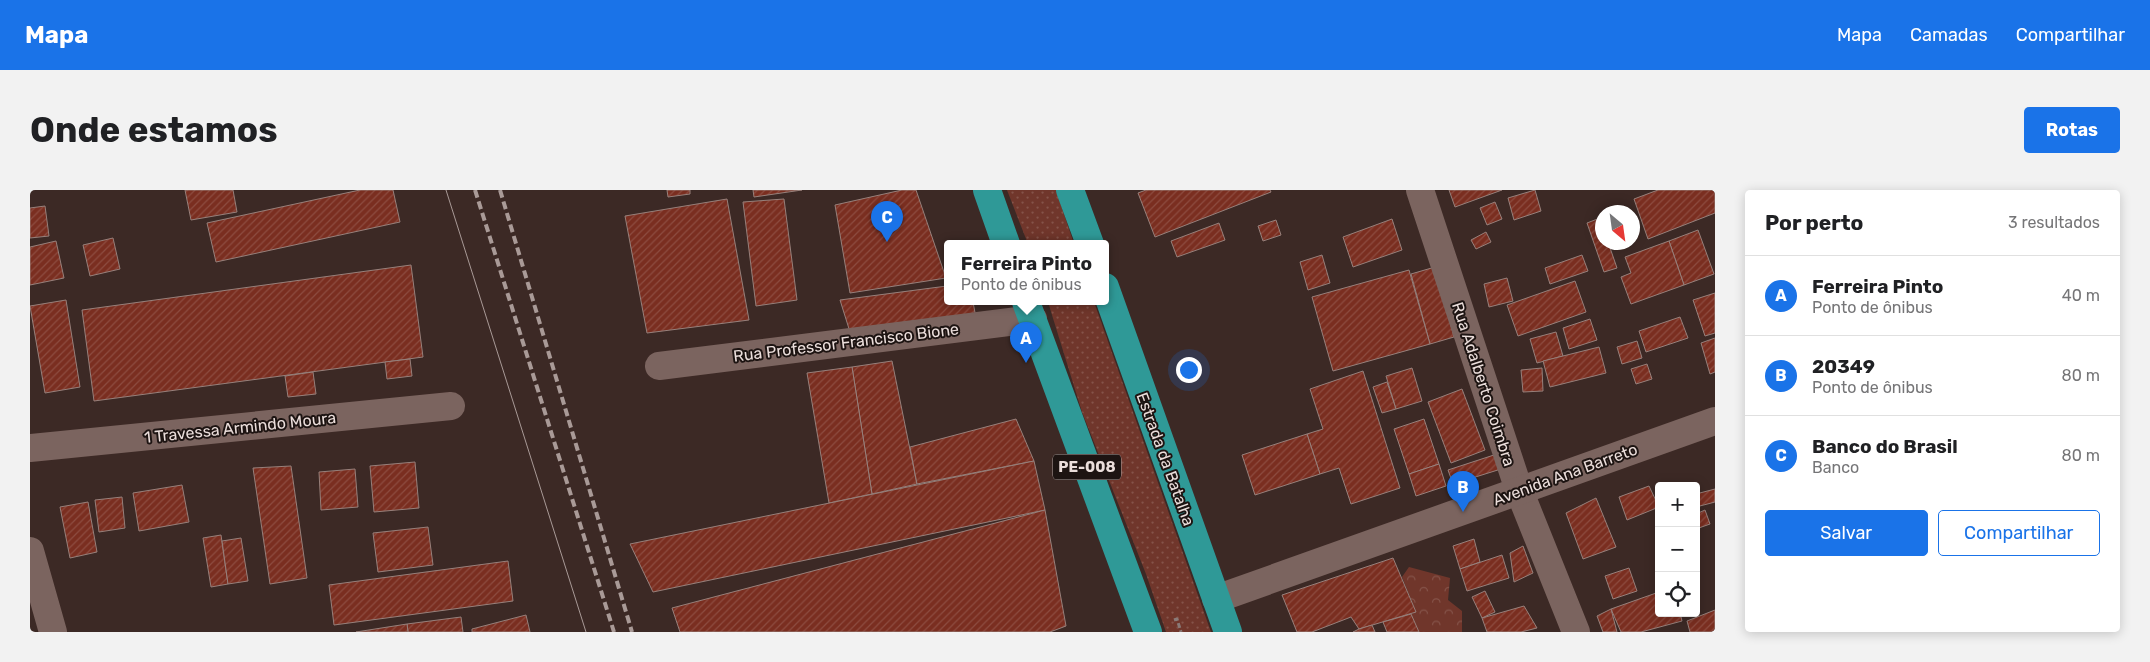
<!DOCTYPE html>
<html lang="pt">
<head>
<meta charset="utf-8">
<style>
	:root { --surface:#fff; --page:#f2f2f2; --text:#202124; --muted:#757577; --line:#e0e0e0; --accent:#1a73e8 }
	body { margin:0; font-family:Rubik,sans-serif; background:var(--page); color:var(--text) }
	.controls { position:absolute; right:15px; bottom:15px; display:grid; overflow:hidden; border-radius:5px; box-shadow:0 2px 12px #0003 }
	.controls button { width:45px; height:45px; display:grid; place-items:center; padding:0; border:0; border-bottom:1px solid var(--line); background:var(--surface); color:var(--text); font:25px sans-serif }
	.compass { position:absolute; left:1565px; top:15px; width:45px; height:45px; border-radius:50%; background:var(--surface); box-shadow:0 2px 12px #0003; rotate:151deg }
	.you { position:absolute; left:1158px; top:179px; width:18px; height:18px; margin:-12px; border:4px solid #fff; border-radius:50%; background:#1a73e8; box-shadow:0 0 0 8px #1a73e833 }
	.badge { display:grid; place-items:center; width:32px; height:32px; border-radius:50%; background:var(--accent); color:#fff; font-size:16px; font-weight:700 }
	.pin { position:absolute; translate:-50% -41px; filter:drop-shadow(0 1px 2px #0008) }
	.pin::after { content:''; position:absolute; top:26px; width:18px; height:15px; background:inherit; clip-path:polygon(0 0,100% 0,50% 100%) }
	.popup { position:absolute; left:914px; top:50px; width:165px; height:65px; box-sizing:border-box; display:grid; place-content:center; border-radius:5px; background:var(--surface); filter:drop-shadow(0 1px 4px #0005); font-size:16px; white-space:nowrap; color:var(--muted) }
	.popup b { font-size:19px; color:var(--text) }
	.popup::after { content:''; position:absolute; left:50%; top:100%; margin-left:-10px; border:10px solid transparent; border-top-color:var(--surface) }
	.list { margin:0; padding:0; list-style:none }
	h2 { display:flex; justify-content:space-between; align-items:center; height:65px; margin:0; padding:0 20px; font-size:21px }
	h2 small { font-size:16px; font-weight:400; color:var(--muted) }
	.list li { display:grid; grid-template-columns:32px 1fr auto; gap:15px; align-items:center; box-sizing:border-box; height:80px; padding:0 20px; border-top:1px solid var(--line) }
	.list b { display:block; font-size:19px; white-space:nowrap }
	.list p { margin:0; font-size:16px; white-space:nowrap; color:var(--muted) }
	.list em { font-size:16px; font-style:normal; color:var(--muted) }
	.actions { display:flex; gap:10px; padding:15px 20px }
	.actions a { flex:1; padding:11px 0; border:1px solid var(--accent); border-radius:5px; text-align:center; font-size:18px; color:var(--accent) }
	.actions .main { background:var(--accent); color:#fff }
	.icon { flex:none; width:28px; height:28px; fill:none; stroke:currentColor; stroke-width:2; stroke-linecap:round; stroke-linejoin:round }
	.map { position:relative; flex:none; width:1685px; height:442px; overflow:hidden; border-radius:5px }
	header { display:flex; align-items:center; gap:30px; box-sizing:border-box; height:70px; padding:0 25px; background:var(--accent); color:#fff }
	header strong { font-size:24px }
	nav { display:flex; gap:28px; margin-inline-start:auto; font-size:18px }
	.intro { display:flex; align-items:center; justify-content:space-between; box-sizing:border-box; height:120px; padding:0 30px }
	h1 { margin:0; font-size:35px }
	.button { padding:12px 22px; border-radius:5px; background:var(--accent); color:#fff; font-size:18px; font-weight:700 }
	main { display:flex; gap:30px; padding:0 30px }
	aside { flex:1; background:var(--surface); border-radius:5px; box-shadow:0 2px 12px #0003 }
	.map>svg:first-child { display:block }
	.grass { fill:url(#grass-dots) }
	.forest { fill:url(#forest-crowns) }
	.building { fill:url(#building-hatch); stroke:#97807b }
	.lines { fill:none; stroke-linecap:round; stroke-linejoin:round }
	.path { stroke:#8a7a77; stroke-width:3; stroke-dasharray:5 2.5; stroke-linecap:butt }
	.minor { stroke:#7b645f; stroke-width:28 }
	.highway { stroke:#2f9997; stroke-width:28 }
	.tram { stroke:#a99a97; stroke-width:1 }
	.rail { stroke:#a99a97; stroke-width:4; stroke-dasharray:8 4; stroke-linecap:butt }
	.labels { text-anchor:middle; stroke-width:4; stroke-linejoin:round; paint-order:stroke }
	.shield { fill:#1d1412; stroke:#ada19f; stroke-width:1 }
	.shield-label { font-size:15px; font-weight:bold; fill:#ebdedb }
	.street-label { font-size:16px; fill:#ebdedb; stroke:#1d1412 }
</style>
</head>
<body>
<header>
<strong>Mapa</strong>
<nav><a>Mapa</a><a>Camadas</a><a>Compartilhar</a></nav>
</header>
<div class="intro"><h1>Onde estamos</h1><a class="button">Rotas</a></div>
<main>
<div class="map">
<svg width="1685" height="442" viewBox="0 0 1685 442">
	<defs>
		<pattern id="grass-dots" width="8" height="8" patternUnits="userSpaceOnUse" patternTransform="scale(1.25)"><rect width="8" height="8" fill="#70362b"/><path d="M2 2h.1M6 6h.1" fill="none" stroke="#855349" stroke-width="1.8" stroke-linecap="round"/></pattern>
		<pattern id="forest-crowns" width="20" height="18" patternUnits="userSpaceOnUse" patternTransform="scale(1.25)"><rect width="20" height="18" fill="#70362b"/><path d="M2 6a3 3 0 1 1 6 0M12 15a3 3 0 1 1 6 0" fill="none" stroke="#855349"/></pattern>
		<pattern id="building-hatch" width="6" height="6" patternUnits="userSpaceOnUse" patternTransform="scale(1.25)"><rect width="6" height="6" fill="#7a2e20"/><path d="M-1 1l2-2M0 6l6-6M5 7l2-2" fill="none" stroke="#8d4c40"/></pattern>
	</defs>
	<rect width="100%" height="100%" fill="#3c2925"/>
	<g class="grass">
		<path d="M 977,0 L 1026,0 L 1044,54 L 998,54 Z"/>
		<path d="M 1018,112 L 1064,112 L 1181,442 L 1136,442 L 1116,384 L 1052,222 Z"/>
	</g>
	<path class="forest" d="M 1379,377 L 1420,388 L 1418,410 L 1432,421 L 1432,442 L 1389,442 L 1381,424 L 1386,422 L 1372,387 Z"/>
	<g class="building">
		<path d="M 155,0 L 203,0 L 207,22 L 161,30 Z"/>
		<path d="M 330,0 L 363,0 L 370,32 L 186,72 L 177,33 Z"/>
		<path d="M 637,0 L 660,0 L 660,4 L 638,7 Z"/>
		<path d="M 723,0 L 772,0 L 724,7 Z"/>
		<path d="M 872,0 L 886,0 L 916,88 L 820,103 L 805,15 Z"/>
		<path d="M 1116,0 L 1240,0 L 1241,2 L 1125,47 L 1108,3 Z"/>
		<path d="M 1419,0 L 1472,0 L 1425,17 Z"/>
		<path d="M 1505,0 L 1511,21 L 1484,30 L 1478,8 Z"/>
		<path d="M 1628,0 L 1685,0 L 1685,23 L 1618,49 L 1604,9 Z"/>
		<path d="M 697,9 L 719,130 L 617,143 L 595,26 Z"/>
		<path d="M 754,9 L 767,110 L 726,116 L 713,12 Z"/>
		<path d="M 1465,12 L 1472,29 L 1457,35 L 1450,18 Z"/>
		<path d="M 15,16 L 19,46 L 0,48 L 0,18 Z"/>
		<path d="M 1570,28 L 1572,52 L 1578,52 L 1587,78 L 1574,82 L 1557,33 Z"/>
		<path d="M 1362,29 L 1372,60 L 1323,77 L 1313,47 Z"/>
		<path d="M 1246,30 L 1251,45 L 1233,51 L 1228,36 Z"/>
		<path d="M 1189,33 L 1195,50 L 1147,67 L 1141,51 Z"/>
		<path d="M 1668,40 L 1684,84 L 1654,95 L 1639,51 Z"/>
		<path d="M 1456,42 L 1461,52 L 1446,59 L 1441,50 Z"/>
		<path d="M 83,48 L 90,79 L 60,86 L 53,55 Z"/>
		<path d="M 26,51 L 34,88 L 0,95 L 0,57 Z"/>
		<path d="M 1639,51 L 1654,95 L 1601,114 L 1591,87 L 1601,83 L 1595,67 Z"/>
		<path d="M 1292,65 L 1300,93 L 1278,100 L 1270,72 Z"/>
		<path d="M 1552,65 L 1558,81 L 1520,94 L 1515,78 Z"/>
		<path d="M 381,75 L 393,167 L 64,211 L 52,120 Z"/>
		<path d="M 1405,77 L 1424,147 L 1400,154 L 1381,84 Z"/>
		<path d="M 1379,80 L 1400,154 L 1303,181 L 1282,107 Z"/>
		<path d="M 1477,88 L 1483,111 L 1459,117 L 1454,94 Z"/>
		<path d="M 1545,91 L 1556,122 L 1488,146 L 1477,115 Z"/>
		<path d="M 917,96 L 917,112 L 943,112 L 946,128 L 820,142 L 810,110 Z"/>
		<path d="M 1685,103 L 1685,143 L 1675,146 L 1663,110 Z"/>
		<path d="M 36,110 L 50,197 L 15,203 L 0,116 Z"/>
		<path d="M 1650,127 L 1658,148 L 1616,162 L 1609,141 Z"/>
		<path d="M 1560,129 L 1567,150 L 1539,159 L 1533,138 Z"/>
		<path d="M 1526,142 L 1533,166 L 1507,173 L 1500,149 Z"/>
		<path d="M 1685,148 L 1685,182 L 1680,184 L 1671,153 Z"/>
		<path d="M 1607,151 L 1612,168 L 1592,174 L 1587,157 Z"/>
		<path d="M 1569,157 L 1576,183 L 1520,197 L 1513,171 Z"/>
		<path d="M 380,169 L 382,186 L 357,189 L 355,172 Z"/>
		<path d="M 862,171 L 887,294 L 842,304 L 822,177 Z"/>
		<path d="M 1617,174 L 1622,189 L 1606,194 L 1601,179 Z"/>
		<path d="M 822,177 L 842,304 L 799,313 L 777,183 Z"/>
		<path d="M 1382,178 L 1392,211 L 1366,219 L 1356,186 Z"/>
		<path d="M 1512,178 L 1513,201 L 1493,202 L 1491,180 Z"/>
		<path d="M 1333,181 L 1370,298 L 1321,314 L 1309,278 L 1290,284 L 1277,244 L 1293,239 L 1280,199 Z"/>
		<path d="M 283,182 L 286,204 L 258,207 L 255,186 Z"/>
		<path d="M 1357,192 L 1366,219 L 1352,223 L 1343,197 Z"/>
		<path d="M 1432,199 L 1455,260 L 1421,273 L 1398,212 Z"/>
		<path d="M 986,229 L 1004,271 L 887,294 L 880,257 Z"/>
		<path d="M 1394,229 L 1409,274 L 1379,284 L 1364,239 Z"/>
		<path d="M 1277,244 L 1290,284 L 1225,305 L 1212,265 Z"/>
		<path d="M 1467,264 L 1471,279 L 1423,294 L 1418,280 Z"/>
		<path d="M 1004,271 L 1015,320 L 623,402 L 600,354 Z"/>
		<path d="M 385,272 L 389,318 L 344,322 L 340,276 Z"/>
		<path d="M 1409,274 L 1416,296 L 1386,306 L 1379,284 Z"/>
		<path d="M 261,276 L 277,388 L 240,394 L 223,278 Z"/>
		<path d="M 325,279 L 328,317 L 291,320 L 289,282 Z"/>
		<path d="M 152,295 L 159,332 L 109,341 L 103,303 Z"/>
		<path d="M 1619,296 L 1629,317 L 1597,330 L 1589,307 Z"/>
		<path d="M 1685,299 L 1685,312 L 1666,317 L 1666,304 Z"/>
		<path d="M 92,307 L 95,338 L 69,342 L 65,310 Z"/>
		<path d="M 1566,308 L 1586,357 L 1553,369 L 1536,323 Z"/>
		<path d="M 58,312 L 67,362 L 40,368 L 30,317 Z"/>
		<path d="M 1015,320 L 1036,436 L 1020,442 L 650,442 L 642,418 Z"/>
		<path d="M 1675,320 L 1680,334 L 1666,339 L 1666,324 Z"/>
		<path d="M 398,337 L 403,375 L 348,382 L 343,343 Z"/>
		<path d="M 191,345 L 198,394 L 181,397 L 173,348 Z"/>
		<path d="M 211,348 L 218,391 L 198,394 L 192,351 Z"/>
		<path d="M 1444,349 L 1450,372 L 1430,379 L 1423,356 Z"/>
		<path d="M 1493,356 L 1503,383 L 1484,392 L 1480,363 Z"/>
		<path d="M 1472,365 L 1479,388 L 1437,401 L 1430,379 Z"/>
		<path d="M 1363,368 L 1386,422 L 1329,439 L 1321,427 L 1282,442 L 1267,442 L 1252,405 Z"/>
		<path d="M 478,371 L 483,411 L 304,435 L 299,395 Z"/>
		<path d="M 1599,378 L 1607,401 L 1583,409 L 1575,386 Z"/>
		<path d="M 1455,401 L 1465,422 L 1452,428 L 1442,407 Z"/>
		<path d="M 1629,402 L 1629,423 L 1650,423 L 1652,431 L 1611,442 L 1591,442 L 1581,419 Z"/>
		<path d="M 1494,416 L 1507,438 L 1491,442 L 1457,442 L 1452,428 Z"/>
		<path d="M 1581,419 L 1587,442 L 1573,442 L 1567,426 Z"/>
		<path d="M 1685,420 L 1685,442 L 1660,442 L 1657,431 Z"/>
		<path d="M 1381,424 L 1389,442 L 1357,442 L 1353,432 Z"/>
		<path d="M 496,425 L 500,442 L 442,442 L 442,439 Z"/>
		<path d="M 431,427 L 433,442 L 378,442 L 377,434 Z"/>
		<path d="M 377,434 L 378,442 L 326,442 Z"/>
		<path d="M 1342,435 L 1345,442 L 1323,442 L 1329,439 Z"/>
	</g>
	<g class="lines">
		<path class="path" d="M 1144,430 L 1147,429 L 1151,442"/>
		<g class="minor">
			<path d="M 1390,0 L 1489,300 L 1546,442"/>
			<path d="M 629,176 L 1003,129"/>
			<path d="M 0,258 L 421,216"/>
			<path d="M 0,361 L 23,442"/>
			<path d="M 1186,409 L 1685,231"/>
		</g>
		<g class="highway">
			<path d="M 957,0 L 976,54"/>
			<path d="M 1040,0 L 1060,54"/>
			<path d="M 1075,97 L 1198,442"/>
			<path d="M 996,112 L 1118,442"/>
		</g>
		<path class="tram" d="M 416,0 L 556,442"/>
		<g class="rail">
			<path d="M 445,0 L 584,442"/>
			<path d="M 470,0 L 602,442"/>
		</g>
	</g>
	<g class="labels">
		<rect class="shield" x="1023" y="264.5" width="68" height="25" rx="4"/>
		<g class="shield-label">
			<text x="1057" y="282">PE-008</text>
		</g>
		<g class="street-label">
			<text transform="translate(816 152) rotate(-7)" y="6">Rua Professor Francisco Bione</text>
			<text transform="translate(1454 194) rotate(72)" y="6">Rua Adalberto Coimbra</text>
			<text transform="translate(210 237) rotate(-6)" y="6">1 Travessa Armindo Moura</text>
			<text transform="translate(1136 269) rotate(70)" y="6">Estrada da Batalha</text>
			<text transform="translate(1535 284) rotate(-20)" y="6">Avenida Ana Barreto</text>
		</g>
	</g>
</svg>
<div class="controls">
<button>+</button>
<button>−</button>
<button><svg class="icon" aria-label="locate" viewBox="0 0 24 24"><circle cx="12" cy="12" r="6"/><path d="M12 2v4M12 18v4M2 12h4M18 12h4"/></svg></button>
</div>
<svg class="compass" viewBox="-18 -18 36 36"><path d="M0-13l5 13h-10z" fill="#e53935"/><path d="M0 13l5-13h-10z" fill="#757577"/></svg>
<div class="you"></div>
<div class="pin badge" style="left:996px;top:173px">A</div>
<div class="popup"><b>Ferreira Pinto</b>Ponto de ônibus</div>
<div class="pin badge" style="left:1433px;top:322px">B</div>
<div class="pin badge" style="left:857px;top:52px">C</div>
</div>
<aside>
<h2>Por perto<small>3 resultados</small></h2>
<ul class="list">
<li><span class="badge">A</span><div><b>Ferreira Pinto</b><p>Ponto de ônibus</p></div><em>40 m</em></li>
<li><span class="badge">B</span><div><b>20349</b><p>Ponto de ônibus</p></div><em>80 m</em></li>
<li><span class="badge">C</span><div><b>Banco do Brasil</b><p>Banco</p></div><em>80 m</em></li>
</ul>
<div class="actions"><a class="main">Salvar</a><a>Compartilhar</a></div>
</aside>
</main>
</body>
</html>
